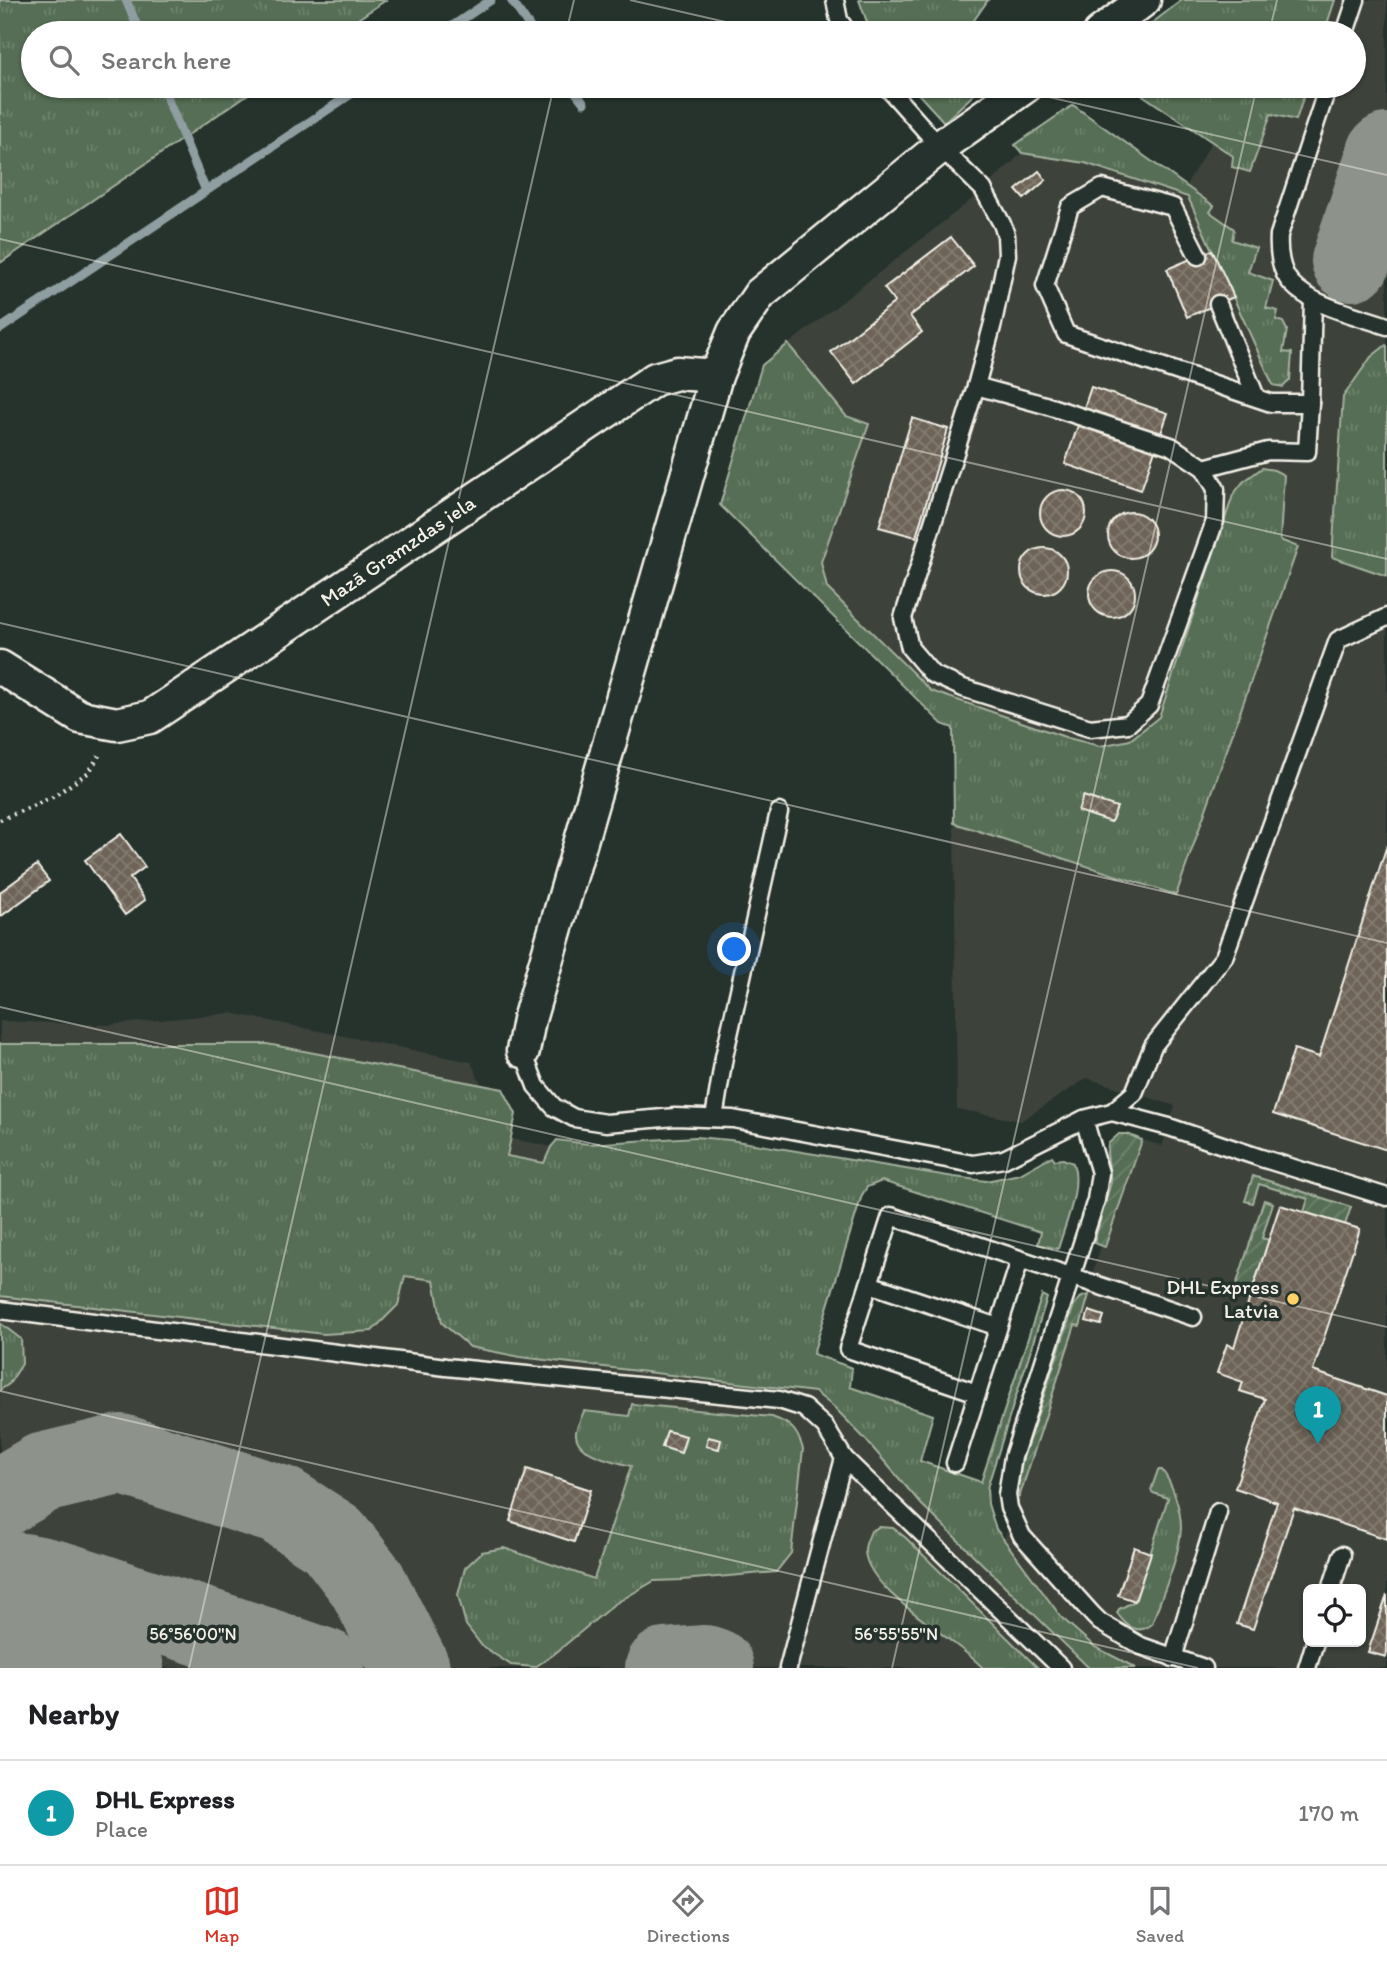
<!DOCTYPE html>
<html lang="en">
<head>
<meta charset="utf-8">
<style>
	:root { --surface:#fff; --page:#f2f2f2; --text:#202124; --muted:#757577; --line:#e0e0e0; --accent:#d93025 }
	body { margin:0; font-family:Itim,sans-serif; background:var(--page); color:var(--text) }
	.controls { position:absolute; right:21px; bottom:21px; display:grid; overflow:hidden; border-radius:10px; box-shadow:0 2px 5px #0004 }
	.controls button { width:63px; height:63px; display:grid; place-items:center; padding:0; border:0; border-bottom:2px solid var(--line); background:var(--surface); color:var(--text); font:35px sans-serif }
	.you { position:absolute; left:735px; top:950px; width:24px; height:24px; margin:-18px; border:5px solid #fff; border-radius:50%; background:#1a73e8; box-shadow:0 0 0 10px #1a73e833 }
	.badge { display:grid; place-items:center; width:46px; height:46px; border-radius:50%; background:var(--accent); color:#fff; font-size:23px; font-weight:700 }
	.pin { position:absolute; translate:-50% -58px; filter:drop-shadow(0 2px 4px #0008) }
	.pin::after { content:''; position:absolute; top:37px; width:24px; height:21px; background:inherit; clip-path:polygon(0 0,100% 0,50% 100%) }
	.list { margin:0; padding:0; list-style:none }
	h2 { display:flex; justify-content:space-between; align-items:center; height:91px; margin:0; padding:0 28px; font-size:30px }
	h2 small { font-size:23px; font-weight:400; color:var(--muted) }
	.list li { display:grid; grid-template-columns:46px 1fr auto; gap:21px; align-items:center; box-sizing:border-box; height:105px; padding:0 28px; border-top:2px solid var(--line) }
	.list b { display:block; font-size:26px; white-space:nowrap }
	.list p { margin:0; font-size:23px; white-space:nowrap; color:var(--muted) }
	.list em { font-size:23px; font-style:normal; color:var(--muted) }
	.icon { flex:none; width:38px; height:38px; fill:none; stroke:currentColor; stroke-width:2; stroke-linecap:round; stroke-linejoin:round }
	.map { position:relative; flex:none; width:1387px; height:1668px; overflow:hidden }
	.search { position:absolute; background:var(--surface); box-shadow:0 2px 5px #0004; left:21px; right:21px; top:21px; height:77px; display:flex; align-items:center; gap:18px; box-sizing:border-box; padding:0 24px; border-radius:38px; color:var(--muted); font-size:26px }
	.sheet { height:196px; background:var(--surface) }
	nav { display:flex; justify-content:space-around; align-items:center; box-sizing:border-box; height:98px; border-top:2px solid var(--line); background:var(--surface); font-size:19px; color:var(--muted) }
	nav a { display:grid; justify-items:center; gap:4px }
	nav .on { color:var(--accent) }
	.map>svg:first-child { display:block }
	.built { fill:#3c423a; fill-rule:evenodd }
	.grass { fill:url(#grass-tufts); stroke:#a4b09e; stroke-width:2 }
	.garden { fill:url(#garden-furrows); stroke:#a4b09e; stroke-width:2 }
	.lines { fill:none; stroke-linecap:round; stroke-linejoin:round }
	.stream { stroke:#8f9ea1; stroke-width:9 }
	.taxiway { stroke:#8d928a; stroke-width:80 }
	.building { fill:url(#building-cross-hatch); stroke:#f4f1e8; stroke-width:2 }
	.service-casing { stroke:#f4f1e8; stroke-width:21 }
	.minor-casing { stroke:#f4f1e8; stroke-width:37 }
	.path { stroke:#f4f1e8; stroke-width:4.5; stroke-dasharray:2 5; stroke-linecap:butt }
	.service { stroke:#26332d; stroke-width:16 }
	.minor { stroke:#26332d; stroke-width:32 }
	.ticks { fill:none; stroke:#f4f1e8; stroke-width:2; stroke-opacity:0.45 }
	.poi-dot { fill:#ffd166; stroke:#26332d; stroke-width:2.5 }
	.labels { text-anchor:middle; stroke-width:7; stroke-linejoin:round; paint-order:stroke }
	.street-label { font-size:21px; fill:#f4f1e8; stroke:#26332d }
	.poi-label { font-size:21px; fill:#f4f1e8; stroke:#26332d; text-anchor:end }
	.ticks-label { font-size:18px; text-anchor:middle; fill:#f4f1e8; stroke:#26332d; stroke-width:7; stroke-linejoin:round; paint-order:stroke }
</style>
</head>
<body>
<div class="map">
<svg width="1387" height="1668" viewBox="0 0 1387 1668">
	<defs>
		<pattern id="grass-tufts" width="24" height="20" patternUnits="userSpaceOnUse" patternTransform="scale(1.75)"><rect width="24" height="20" fill="#556e54"/><path d="M3 7l-1-3M5 7V3M7 7l1-3M15 17l-1-3M17 17v-4M19 17l1-3" fill="none" stroke="#6e836d"/></pattern>
		<pattern id="garden-furrows" width="10" height="10" patternUnits="userSpaceOnUse" patternTransform="scale(1.75)"><rect width="10" height="10" fill="#556e54"/><path d="M-1 1l2-2M0 10L10 0M9 11l2-2" fill="none" stroke="#6e836d"/></pattern>
		<pattern id="building-cross-hatch" width="8" height="8" patternUnits="userSpaceOnUse" patternTransform="scale(1.75)"><rect width="8" height="8" fill="#6e6458"/><path d="M0 0l8 8M0 8l8-8" fill="none" stroke="#837b70"/></pattern>
	</defs>
	<rect width="100%" height="100%" fill="#26332d"/>
	<filter id="ink" filterUnits="userSpaceOnUse"><feTurbulence type="fractalNoise" baseFrequency=".0143" numOctaves="2"/><feDisplacementMap in="SourceGraphic" scale="14" xChannelSelector="R" yChannelSelector="G"/><feConvolveMatrix kernelMatrix="1 2 1 2 8 2 1 2 1" color-interpolation-filters="sRGB"/></filter>
	<g filter="url(#ink)">
		<path class="built" d="M 1296,0 L 1387,0 L 1387,1668 L 0,1668 L 0,1021 L 109,1025 L 231,1013 L 471,1062 L 506,1138 L 590,1154 L 1002,1546 L 1137,1138 L 1162,1146 L 1175,1106 L 1087,1078 L 1021,1121 L 957,1109 L 953,728 L 942,724 L 720,505 L 762,365 L 971,200 L 1022,153 L 1085,163 L 1178,193 L 1186,185 L 1245,86 L 1354,86 L 1354,33 L 1276,33 ZM 1308,1589 L 1361,1589 L 1361,1642 L 1308,1642 Z"/>
		<g class="grass">
			<path d="M 0,0 L 386,0 L 337,33 L 33,33 L 33,86 L 260,86 L 0,263 Z"/>
			<path d="M 859,0 L 988,0 L 972,23 L 977,33 L 871,33 Z"/>
			<path d="M 1182,0 L 1335,0 L 1324,33 L 1139,33 Z"/>
			<path d="M 911,86 L 983,86 L 944,122 Z"/>
			<path d="M 1129,86 L 1307,86 L 1296,120 L 1271,114 L 1250,172 L 1232,167 L 1233,156 Z"/>
			<path d="M 1073,105 L 1214,206 L 1210,212 L 1234,229 L 1232,240 L 1256,248 L 1248,272 L 1273,281 L 1266,308 L 1278,311 L 1276,320 L 1283,322 L 1287,330 L 1283,352 L 1292,353 L 1290,380 L 1283,387 L 1273,385 L 1188,197 L 1085,163 L 1022,153 L 1015,145 Z"/>
			<path d="M 788,344 L 846,416 L 869,424 L 821,562 L 827,588 L 931,691 L 1068,738 L 1100,746 L 1130,740 L 1159,717 L 1233,495 L 1243,482 L 1262,468 L 1274,470 L 1284,475 L 1280,540 L 1298,547 L 1176,895 L 954,823 L 953,728 L 942,724 L 720,505 L 762,365 Z"/>
			<path d="M 1386,345 L 1387,346 L 1387,576 L 1332,557 L 1343,397 L 1371,357 Z"/>
			<path d="M 0,1044 L 267,1044 L 503,1089 L 516,1114 L 507,1156 L 544,1163 L 551,1147 L 557,1140 L 589,1144 L 695,1137 L 730,1140 L 954,1177 L 986,1181 L 1020,1174 L 1052,1156 L 1055,1160 L 1063,1159 L 1073,1163 C 1082,1188 1065,1224 1058,1249 L 1038,1244 L 1041,1232 L 882,1181 L 867,1187 L 862,1195 L 813,1354 L 852,1368 L 850,1387 L 933,1415 L 920,1461 L 981,1482 L 1042,1295 L 1047,1298 L 987,1488 L 988,1504 L 996,1529 L 1062,1618 L 1095,1647 L 1136,1668 L 1089,1668 L 922,1505 L 866,1440 L 835,1408 L 815,1392 L 520,1357 L 470,1347 L 442,1323 L 434,1280 L 405,1276 L 398,1305 L 372,1331 L 324,1334 L 0,1296 Z"/>
			<path d="M 0,1323 L 21,1339 L 22,1364 L 9,1384 L 0,1390 Z"/>
			<path d="M 632,1404 L 772,1417 C 791,1424 797,1429 803,1449 L 791,1553 L 776,1572 L 682,1580 L 654,1581 L 613,1605 L 553,1655 L 535,1667 L 511,1665 L 482,1646 L 466,1625 L 458,1595 L 465,1568 L 482,1552 L 504,1548 L 594,1579 L 631,1466 C 615,1461 574,1455 576,1432 C 577,1425 582,1417 584,1411 L 629,1416 Z"/>
			<path d="M 1158,1470 L 1162,1470 C 1173,1484 1181,1510 1181,1528 C 1180,1556 1161,1597 1152,1624 C 1138,1636 1126,1626 1117,1613 L 1119,1609 L 1135,1601 L 1168,1498 L 1153,1493 L 1151,1490 Z"/>
			<path d="M 879,1527 L 893,1528 L 906,1538 L 1038,1668 L 983,1668 C 953,1636 869,1593 865,1552 C 864,1545 869,1537 871,1531 Z"/>
		</g>
		<g class="garden">
			<path d="M 1119,1134 L 1127,1134 L 1142,1140 L 1105,1247 L 1094,1243 L 1111,1182 L 1107,1153 L 1108,1144 Z"/>
			<path d="M 1253,1176 L 1351,1207 L 1345,1225 L 1304,1212 L 1308,1199 L 1259,1184 L 1253,1203 L 1245,1201 Z"/>
			<path d="M 1264,1200 L 1273,1203 L 1262,1238 L 1269,1240 L 1250,1300 L 1233,1295 Z"/>
			<path d="M 1089,1295 L 1080,1326 L 1075,1325 L 1019,1498 L 1018,1485 L 1021,1464 L 1074,1305 C 1078,1299 1081,1296 1089,1295 Z"/>
		</g>
		<g class="lines">
			<g class="stream">
				<path d="M 126,0 L 140,33"/>
				<path d="M 511,0 L 534,33"/>
				<path d="M 442,33 L 491,0"/>
				<path d="M 162,86 L 206,191"/>
				<path d="M 571,86 L 584,103"/>
				<path d="M 0,329 L 363,86"/>
			</g>
			<g class="taxiway">
				<path d="M 1351,261 L 1387,153"/>
				<path d="M 0,1498 L 42,1473 L 121,1454 L 280,1505 L 333,1539 L 367,1583 L 410,1668"/>
				<path d="M 0,1571 C 43,1572 90,1591 130,1604 C 195,1624 260,1645 324,1668"/>
				<path d="M 0,1643 L 6,1641 L 50,1646 L 124,1668"/>
				<path d="M 665,1668 L 705,1665 L 714,1668"/>
			</g>
		</g>
		<g class="building">
			<path d="M 1039,171 L 1046,180 L 1024,199 L 1016,190 Z"/>
			<path d="M 951,237 L 974,266 L 910,316 L 922,332 L 856,384 L 831,352 L 895,302 L 884,288 Z"/>
			<path d="M 1212,250 L 1234,297 L 1187,317 L 1167,269 Z"/>
			<path d="M 1091,387 L 1168,413 L 1141,490 L 1065,464 Z"/>
			<path d="M 912,418 L 948,429 L 916,537 L 879,527 Z"/>
			<circle cx="1063" cy="513" r="23"/>
			<circle cx="1131" cy="535" r="23"/>
			<circle cx="1044" cy="571" r="23"/>
			<circle cx="1112" cy="594" r="23"/>
			<path d="M 1083,796 L 1117,807 L 1111,822 L 1078,811 Z"/>
			<path d="M 121,834 L 145,867 L 130,878 L 145,900 L 125,915 L 85,860 Z"/>
			<path d="M 1387,845 L 1387,1150 L 1273,1114 L 1294,1049 L 1319,1057 Z"/>
			<path d="M 37,865 L 49,881 L 0,917 L 0,892 Z"/>
			<path d="M 1280,1205 L 1360,1229 L 1313,1371 L 1387,1396 L 1387,1539 L 1294,1508 L 1253,1629 L 1237,1624 L 1277,1502 L 1235,1488 L 1265,1399 L 1240,1391 L 1243,1382 L 1217,1373 L 1227,1344 L 1234,1347 Z"/>
			<path d="M 1089,1311 L 1104,1316 L 1101,1325 L 1086,1321 Z"/>
			<path d="M 667,1431 L 686,1436 L 681,1453 L 662,1447 Z"/>
			<path d="M 708,1437 L 721,1440 L 719,1449 L 706,1446 Z"/>
			<path d="M 527,1469 L 591,1490 L 574,1542 L 510,1521 Z"/>
			<path d="M 1134,1547 L 1151,1553 L 1135,1601 L 1118,1595 Z"/>
			<path d="M 1387,1595 L 1387,1653 L 1386,1657 L 1368,1652 Z"/>
		</g>
		<g class="lines">
			<defs>
				<g id="service">
					<path d="M 835,0 L 839,20 L 848,33"/>
					<path d="M 1345,33 L 1356,0"/>
					<path d="M 886,86 L 940,147 L 983,189 L 1002,224 L 1006,235 L 1007,255 L 993,323 L 976,386 L 903,618 L 910,648 L 932,674 L 963,688 L 1090,728 L 1128,724 L 1149,705 L 1215,521 L 1216,489 L 1204,468 L 1171,446 L 1045,405 L 976,386"/>
					<path d="M 1328,86 L 1279,235 C 1278,250 1280,271 1291,283 C 1313,307 1357,315 1387,326"/>
					<path d="M 1198,256 L 1173,207 L 1102,188 L 1070,207 L 1045,286 L 1066,334 L 1271,403 L 1310,403 L 1307,452 L 1268,451 L 1204,468"/>
					<path d="M 1218,304 L 1256,397"/>
					<path d="M 1310,403 L 1313,300"/>
					<path d="M 523,1051 L 536,1086 L 554,1107 L 574,1118 L 606,1123 L 675,1117 L 733,1119 L 973,1164 L 1004,1159 L 1084,1119"/>
					<path d="M 1112,1112 L 1134,1093 L 1153,1046 L 1224,957 L 1338,640 L 1387,617"/>
					<path d="M 714,1118 L 724,1057 L 779,812"/>
					<path d="M 869,1284 L 998,1327"/>
					<path d="M 0,1310 L 446,1367 L 779,1400 L 804,1408 L 825,1427 L 844,1458 L 788,1668"/>
					<path d="M 977,1393 L 848,1349 L 891,1216 L 1193,1317"/>
					<path d="M 844,1458 L 1061,1668"/>
					<path d="M 955,1463 L 1020,1260"/>
					<path d="M 1331,1589 L 1342,1555"/>
					<path d="M 1173,1658 L 1218,1512"/>
					<path d="M 1204,1668 L 1141,1646 L 1100,1622 L 1093,1615 L 1022,1536 L 1009,1508 L 1007,1495 L 1013,1457 L 1096,1200 L 1100,1173 L 1084,1119 L 1112,1112 L 1169,1127 L 1261,1158 L 1387,1197"/>
					<path d="M 1307,1668 L 1315,1642"/>
				</g>
				<g id="minor">
					<path d="M 1100,33 L 1144,0"/>
					<path d="M 0,667 L 80,717 L 117,724 L 150,717 L 655,379 L 677,373 L 716,376"/>
					<path d="M 523,1051 L 529,1020 L 716,376 L 734,332 L 760,294 L 940,147 L 1026,86"/>
				</g>
			</defs>
			<use href="#service" class="service-casing"/>
			<use href="#minor" class="minor-casing"/>
			<path class="path" d="M 0,820 L 51,798 L 89,772 L 101,752"/>
			<use href="#service" class="service"/>
			<use href="#minor" class="minor"/>
		</g>
	</g>
	<path class="ticks" d="M 630,0 L 774,33M 566,33 L 574,0M 1269,33 L 1277,0M 1001,86 L 1387,175M 0,239 L 1387,559M 0,623 L 1387,943M 0,1007 L 1387,1327M 0,1391 L 1198,1668M 189,1668 L 554,86M 892,1668 L 1257,86"/>
	<circle class="poi-dot" cx="1293" cy="1299" r="7"/>
	<g class="labels">
		<g class="street-label">
			<text transform="translate(398 551) rotate(-34)" y="7">Mazā Gramzdas iela</text>
		</g>
		<g class="poi-label">
			<text x="1279" y="1294">DHL Express<tspan x="1279" dy="24">Latvia</tspan></text>
		</g>
	</g>
	<g class="ticks-label">
		<text x="193" y="1640">56°56'00"N</text>
		<text x="896" y="1640">56°55'55"N</text>
	</g>
</svg>
<div class="controls">
<button><svg class="icon" aria-label="locate" viewBox="0 0 24 24"><circle cx="12" cy="12" r="6"/><path d="M12 2v4M12 18v4M2 12h4M18 12h4"/></svg></button>
</div>
<div class="you"></div>
<div class="pin badge" style="left:1318px;top:1444px;background:#0f9aa8">1</div>
<div class="search"><svg class="icon" aria-label="search" viewBox="0 0 24 24"><circle cx="10" cy="10" r="6"/><path d="M15 15l6 6"/></svg>Search here</div>
</div>
<section class="sheet">
<h2>Nearby<small></small></h2>
<ul class="list">
<li><span class="badge" style="background:#0f9aa8">1</span><div><b>DHL Express</b><p>Place</p></div><em>170 m</em></li>
</ul>
</section>
<nav>
<a class="on"><svg class="icon" aria-label="map" viewBox="0 0 24 24"><path d="M3 6l6-2 6 2 6-2v14l-6 2-6-2-6 2zM9 4v14M15 6v14"/></svg>Map</a>
<a><svg class="icon" aria-label="directions" viewBox="0 0 24 24"><path d="M12 3l9 9-9 9-9-9zM9 14v-3h6M13 9l2 2-2 2"/></svg>Directions</a>
<a><svg class="icon" aria-label="saved" viewBox="0 0 24 24"><path d="M7 4h10v16l-5-4-5 4z"/></svg>Saved</a>
</nav>
</body>
</html>
